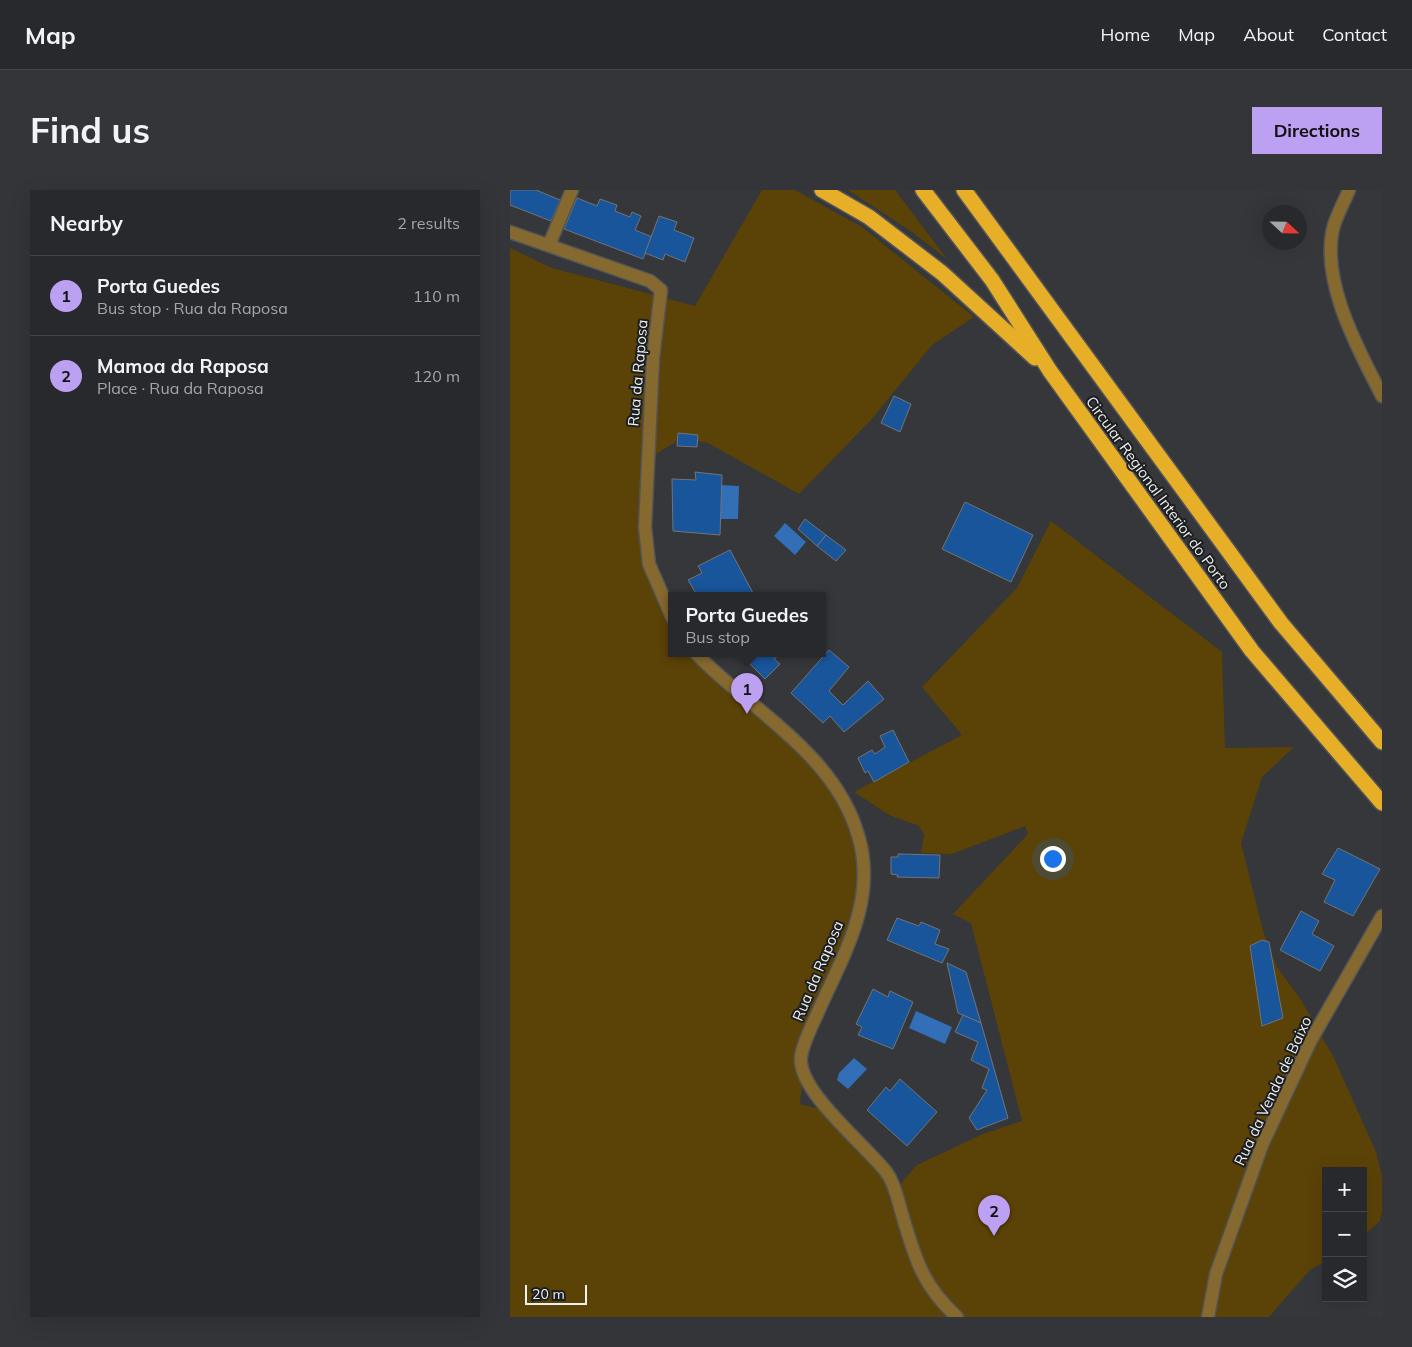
<!DOCTYPE html>
<html lang="en">
<head>
<meta charset="utf-8">
<style>
	:root { --surface:#28292c; --page:#343538; --text:#f1f3f6; --muted:#a5a6a9; --line:#444548; --accent:#bca0f2 }
	body { margin:0; font-family:Mulish,sans-serif; background:var(--page); color:var(--text) }
	.controls { position:absolute; right:15px; bottom:15px; display:grid; overflow:hidden; border-radius:0px; box-shadow:0 5px 20px #0002 }
	.controls button { width:45px; height:45px; display:grid; place-items:center; padding:0; border:0; border-bottom:1px solid var(--line); background:var(--surface); color:var(--text); font:25px sans-serif }
	.compass { position:absolute; left:752px; top:15px; width:45px; height:45px; border-radius:50%; background:var(--surface); box-shadow:0 5px 20px #0002; rotate:112deg }
	.scale { position:absolute; left:15px; bottom:12px; width:62px; box-sizing:border-box; padding-left:5px; border:2px solid #edeff1; border-top:0; font-size:14px; line-height:18px; white-space:nowrap; color:#edeff1; -webkit-text-stroke:4px #1d1e20; paint-order:stroke }
	.you { position:absolute; left:542px; top:668px; width:18px; height:18px; margin:-12px; border:4px solid #fff; border-radius:50%; background:#1a73e8; box-shadow:0 0 0 8px #1a73e833 }
	.badge { display:grid; place-items:center; width:32px; height:32px; border-radius:50%; background:var(--accent); color:#111; font-size:16px; font-weight:700 }
	.pin { position:absolute; translate:-50% -41px; filter:drop-shadow(0 1px 2px #0008) }
	.pin::after { content:''; position:absolute; top:26px; width:18px; height:15px; background:inherit; clip-path:polygon(0 0,100% 0,50% 100%) }
	.popup { position:absolute; left:158px; top:402px; width:158px; height:65px; box-sizing:border-box; display:grid; place-content:center; border-radius:0px; background:var(--surface); filter:drop-shadow(0 1px 4px #0005); font-size:16px; white-space:nowrap; color:var(--muted) }
	.popup b { font-size:19px; color:var(--text) }
	.popup::after { content:''; position:absolute; left:50%; top:100%; margin-left:-10px; border:10px solid transparent; border-top-color:var(--surface) }
	.list { margin:0; padding:0; list-style:none }
	h2 { display:flex; justify-content:space-between; align-items:center; height:65px; margin:0; padding:0 20px; font-size:21px }
	h2 small { font-size:16px; font-weight:400; color:var(--muted) }
	.list li { display:grid; grid-template-columns:32px 1fr auto; gap:15px; align-items:center; box-sizing:border-box; height:80px; padding:0 20px; border-top:1px solid var(--line) }
	.list b { display:block; font-size:19px; white-space:nowrap }
	.list p { margin:0; font-size:16px; white-space:nowrap; color:var(--muted) }
	.list em { font-size:16px; font-style:normal; color:var(--muted) }
	.icon { flex:none; width:28px; height:28px; fill:none; stroke:currentColor; stroke-width:2; stroke-linecap:round; stroke-linejoin:round }
	.map { position:relative; flex:none; width:872px; height:1127px; overflow:hidden; border-radius:0px }
	header { display:flex; align-items:center; gap:30px; box-sizing:border-box; height:70px; padding:0 25px; background:var(--surface); border-bottom:1px solid var(--line) }
	header strong { font-size:24px }
	nav { display:flex; gap:28px; margin-inline-start:auto; font-size:18px }
	.intro { display:flex; align-items:center; justify-content:space-between; box-sizing:border-box; height:120px; padding:0 30px }
	h1 { margin:0; font-size:35px }
	.button { padding:12px 22px; border-radius:0px; background:var(--accent); color:#111; font-size:18px; font-weight:700 }
	main { display:flex; gap:30px; padding:0 30px }
	aside { flex:1; background:var(--surface); border-radius:0px; box-shadow:0 5px 20px #0002 }
	.map>svg:first-child { display:block }
	.green { fill:#5b4207 }
	.water { fill:#336fb6 }
	.building { fill:#18559b; stroke:#727478 }
	.lines { fill:none; stroke-linecap:round; stroke-linejoin:round }
	.minor-casing { stroke:#525457; stroke-width:15 }
	.motorway-casing { stroke:#525457; stroke-width:18 }
	.minor { stroke:#86692e; stroke-width:12 }
	.motorway { stroke:#e7ae28; stroke-width:15 }
	.labels { text-anchor:middle; stroke-width:4; stroke-linejoin:round; paint-order:stroke }
	.street-label { font-size:15px; fill:#edeff1; stroke:#1d1e20 }
</style>
</head>
<body>
<header>
<strong>Map</strong>
<nav><a>Home</a><a>Map</a><a>About</a><a>Contact</a></nav>
</header>
<div class="intro"><h1>Find us</h1><a class="button">Directions</a></div>
<main>
<aside>
<h2>Nearby<small>2 results</small></h2>
<ul class="list">
<li><span class="badge">1</span><div><b>Porta Guedes</b><p>Bus stop · Rua da Raposa</p></div><em>110 m</em></li>
<li><span class="badge">2</span><div><b>Mamoa da Raposa</b><p>Place · Rua da Raposa</p></div><em>120 m</em></li>
</ul>
</aside>
<div class="map">
<svg width="872" height="1127" viewBox="0 0 872 1127">
	<rect width="100%" height="100%" fill="#35373a"/>
	<g class="green">
		<path d="M 252,0 L 285,0 L 352,37 L 464,127 L 422,155 L 360,231 L 289,304 L 198,253 L 172,248 L 141,267 L 135,333 L 152,420 L 162,432 L 162,463 L 187,463 L 219,501 L 329,591 L 360,657 L 353,734 L 297,838 L 290,914 L 310,919 L 387,998 L 407,975 L 473,944 L 512,931 L 461,733 L 443,724 L 518,644 L 515,636 L 442,664 L 411,663 L 414,645 L 409,636 L 379,625 L 344,602 L 452,545 L 412,497 L 507,398 L 541,331 L 712,462 L 715,558 L 784,557 L 752,587 L 731,653 L 753,741 L 767,777 L 791,810 L 824,868 L 866,962 L 872,987 L 872,1020 L 870,1031 L 853,1046 L 853,981 L 816,981 L 816,1071 L 800,1080 L 759,1127 L 0,1127 L 0,58 L 42,78 L 185,116 Z"/>
		<path d="M 338,0 L 385,0 L 437,69 L 402,42 Z"/>
	</g>
	<g class="water">
		<path d="M 211,295 L 229,296 L 228,329 L 211,329 Z"/>
		<path d="M 275,333 L 296,352 L 285,365 L 264,346 Z"/>
		<path d="M 406,821 L 442,837 L 435,854 L 399,838 Z"/>
		<path d="M 344,868 L 357,879 L 338,899 L 327,890 L 329,883 Z"/>
	</g>
	<g class="building">
		<path d="M 0,0 L 26,0 L 50,10 L 41,31 L 0,15 Z"/>
		<path d="M 67,8 L 87,16 L 90,9 L 107,15 L 105,21 L 120,27 L 122,22 L 131,26 L 125,40 L 142,47 L 133,69 L 54,39 Z"/>
		<path d="M 149,26 L 167,32 L 164,40 L 184,48 L 175,72 L 155,64 L 153,70 L 135,63 Z"/>
		<path d="M 384,206 L 401,214 L 390,242 L 371,233 Z"/>
		<path d="M 168,243 L 188,245 L 187,257 L 167,256 Z"/>
		<path d="M 185,282 L 212,285 L 210,345 L 163,341 L 162,289 L 186,290 Z"/>
		<path d="M 455,312 L 523,345 L 501,392 L 432,359 Z"/>
		<path d="M 295,329 L 316,345 L 307,356 L 288,339 Z"/>
		<path d="M 316,345 L 336,360 L 326,371 L 307,356 Z"/>
		<path d="M 220,360 L 243,403 L 187,405 L 178,390 L 192,383 L 188,376 Z"/>
		<path d="M 319,460 L 339,477 L 319,501 L 333,515 L 358,491 L 374,509 L 334,542 L 320,526 L 313,533 L 281,503 Z"/>
		<path d="M 229,463 L 271,463 L 264,469 L 270,474 L 255,489 Z"/>
		<path d="M 383,540 L 399,572 L 364,592 L 358,581 L 355,583 L 348,568 L 362,560 L 365,564 L 375,557 L 370,546 Z"/>
		<path d="M 828,658 L 870,679 L 843,726 L 814,712 L 825,690 L 812,684 Z"/>
		<path d="M 388,664 L 430,665 L 429,688 L 387,687 L 388,685 L 381,684 L 381,667 L 388,667 Z"/>
		<path d="M 791,721 L 809,731 L 802,744 L 824,756 L 810,781 L 770,760 Z"/>
		<path d="M 387,728 L 409,736 L 411,732 L 430,740 L 425,754 L 439,759 L 432,773 L 377,750 Z"/>
		<path d="M 752,750 L 759,752 L 773,828 L 752,836 L 740,756 Z"/>
		<path d="M 437,773 L 456,782 L 471,833 L 448,823 Z"/>
		<path d="M 363,799 L 378,807 L 380,801 L 403,812 L 383,859 L 348,845 L 352,837 L 346,834 Z"/>
		<path d="M 453,825 L 471,833 L 498,928 L 467,940 L 459,928 L 477,900 L 472,898 L 479,879 L 461,870 L 468,852 L 445,842 Z"/>
		<path d="M 390,889 L 427,922 L 397,956 L 357,920 L 376,897 L 380,901 Z"/>
	</g>
	<g class="lines">
		<defs>
			<g id="minor">
				<path d="M 839,0 C 834,12 828,23 824,35 C 809,89 848,159 872,206"/>
				<path d="M 0,42 L 140,91 L 151,100 L 143,168 L 135,337 L 139,374 L 162,427"/>
				<path d="M 39,55 L 62,0"/>
				<path d="M 186,463 C 200,479 217,492 233,506 C 279,544 331,585 348,645 C 368,710 333,765 308,822 C 302,836 293,852 291,867 C 287,901 357,956 377,983 C 385,994 388,1011 392,1024 C 405,1068 412,1095 447,1127"/>
				<path d="M 698,1127 L 706,1084 L 752,955 L 801,850 L 872,726"/>
			</g>
			<g id="motorway">
				<path d="M 312,0 L 359,27 L 432,83 L 525,168"/>
				<path d="M 413,0 L 482,90 L 540,181 L 742,461 L 872,613"/>
				<path d="M 454,0 L 771,433 L 872,552"/>
			</g>
		</defs>
		<use href="#minor" class="minor-casing"/>
		<use href="#motorway" class="motorway-casing"/>
		<use href="#minor" class="minor"/>
		<use href="#motorway" class="motorway"/>
	</g>
	<g class="labels">
		<g class="street-label">
			<text transform="translate(128 183) rotate(-85)" y="5">Rua da Raposa</text>
			<text transform="translate(648 303) rotate(54)" y="5">Circular Regional Interior do Porto</text>
			<text transform="translate(308 781) rotate(-67)" y="5">Rua da Raposa</text>
			<text transform="translate(763 901) rotate(-65)" y="5">Rua da Venda de Baixo</text>
		</g>
	</g>
</svg>
<div class="controls">
<button>+</button>
<button>−</button>
<button><svg class="icon" aria-label="layers" viewBox="0 0 24 24"><path d="M12 4l9 5-9 5-9-5zM3 14l9 5 9-5"/></svg></button>
</div>
<svg class="compass" viewBox="-18 -18 36 36"><path d="M0-13l5 13h-10z" fill="#e53935"/><path d="M0 13l5-13h-10z" fill="#a5a6a9"/></svg>
<div class="scale">20 m</div>
<div class="you"></div>
<div class="pin badge" style="left:237px;top:524px">1</div>
<div class="popup"><b>Porta Guedes</b>Bus stop</div>
<div class="pin badge" style="left:484px;top:1046px">2</div>
</div>
</main>
</body>
</html>
